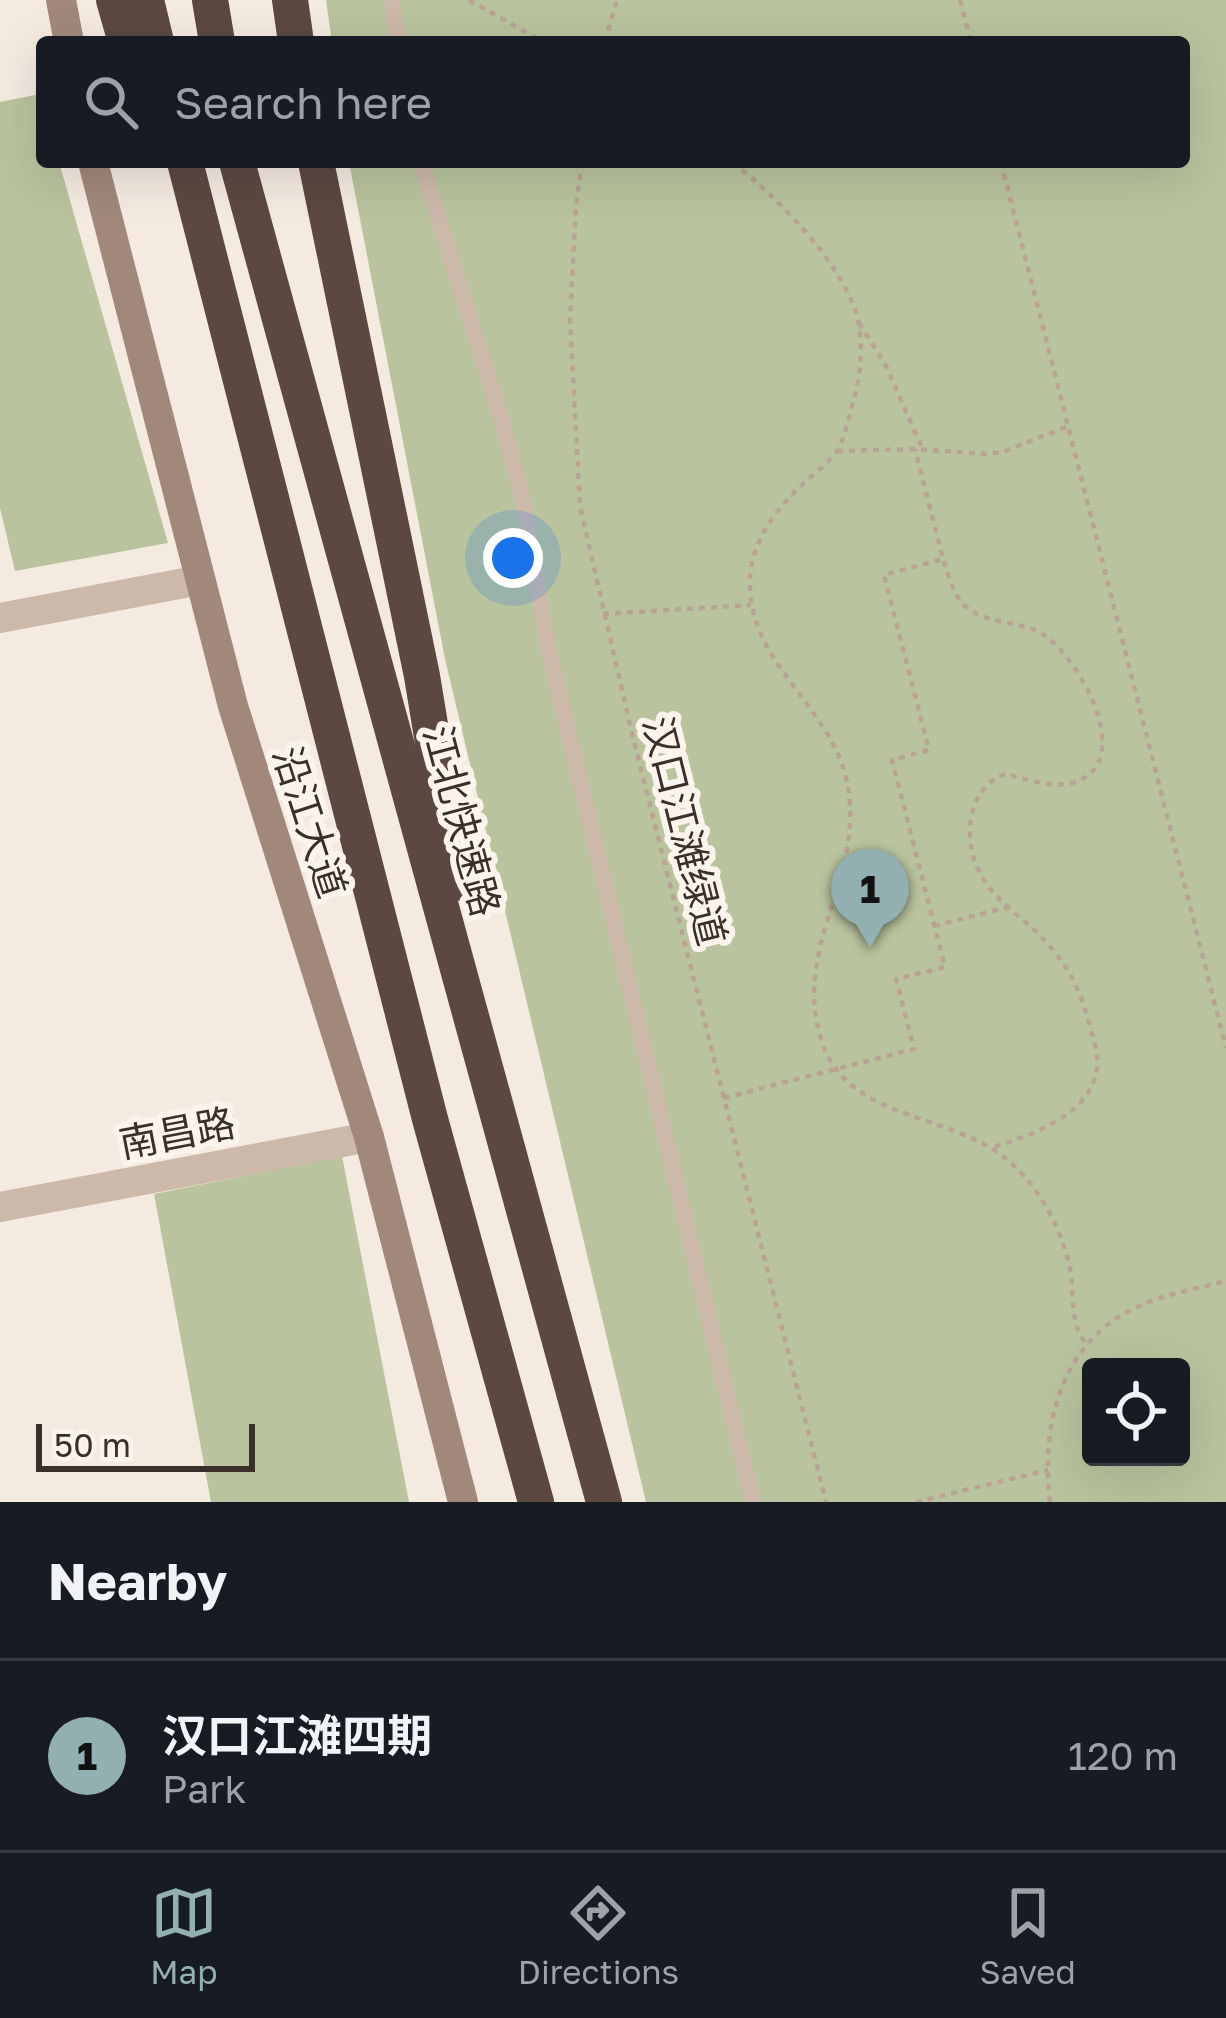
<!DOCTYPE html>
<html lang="en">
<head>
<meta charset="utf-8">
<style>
	:root { --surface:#171b24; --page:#242831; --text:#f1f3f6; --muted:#9ea1a6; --line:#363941; --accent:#92afb2 }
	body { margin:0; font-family:"Golos Text","Noto Sans SC",sans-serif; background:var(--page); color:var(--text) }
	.controls { position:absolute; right:36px; bottom:36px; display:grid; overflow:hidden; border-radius:12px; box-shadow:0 12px 48px #0002 }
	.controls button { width:108px; height:108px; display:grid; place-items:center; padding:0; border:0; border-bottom:3px solid var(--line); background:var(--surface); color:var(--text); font:60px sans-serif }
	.scale { position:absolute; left:36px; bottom:30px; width:219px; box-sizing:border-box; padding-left:12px; border:6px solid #3b2f2a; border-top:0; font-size:33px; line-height:42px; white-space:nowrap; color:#3b2f2a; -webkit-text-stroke:9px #fbf4ed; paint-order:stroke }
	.you { position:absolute; left:513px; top:558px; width:42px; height:42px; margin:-30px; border:9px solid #fff; border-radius:50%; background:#1a73e8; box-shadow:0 0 0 18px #1a73e833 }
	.badge { display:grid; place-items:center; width:78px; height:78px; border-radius:50%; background:var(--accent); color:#111; font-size:39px; font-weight:700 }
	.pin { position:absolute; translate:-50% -99px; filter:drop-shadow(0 3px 6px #0008) }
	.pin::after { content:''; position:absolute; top:63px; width:42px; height:36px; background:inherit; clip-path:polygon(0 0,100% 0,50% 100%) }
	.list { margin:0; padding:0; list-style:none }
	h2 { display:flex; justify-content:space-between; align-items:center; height:156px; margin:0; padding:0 48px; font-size:51px }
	h2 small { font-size:39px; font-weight:400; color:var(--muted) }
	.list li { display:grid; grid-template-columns:78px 1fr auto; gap:36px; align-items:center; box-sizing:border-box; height:192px; padding:0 48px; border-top:3px solid var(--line) }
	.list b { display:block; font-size:45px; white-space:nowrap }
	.list p { margin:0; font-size:39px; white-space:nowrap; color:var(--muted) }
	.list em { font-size:39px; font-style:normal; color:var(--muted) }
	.icon { flex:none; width:66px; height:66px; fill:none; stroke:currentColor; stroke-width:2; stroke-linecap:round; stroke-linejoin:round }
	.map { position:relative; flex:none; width:1226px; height:1502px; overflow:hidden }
	.search { position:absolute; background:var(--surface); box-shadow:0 12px 48px #0002; left:36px; right:36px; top:36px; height:132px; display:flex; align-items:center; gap:30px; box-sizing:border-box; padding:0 42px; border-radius:12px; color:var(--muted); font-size:45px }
	.sheet { height:348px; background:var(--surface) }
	nav { display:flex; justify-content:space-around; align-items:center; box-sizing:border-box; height:168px; border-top:3px solid var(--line); background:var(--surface); font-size:33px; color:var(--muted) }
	nav a { display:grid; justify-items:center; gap:6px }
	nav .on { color:var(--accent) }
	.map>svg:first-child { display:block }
	.green { fill:#b9c49e; fill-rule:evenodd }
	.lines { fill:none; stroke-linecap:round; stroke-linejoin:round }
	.path { stroke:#b9a394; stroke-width:4.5; stroke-dasharray:6 6; stroke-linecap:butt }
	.lane { stroke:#cdb9aa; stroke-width:16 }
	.street { stroke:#cdb9aa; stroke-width:30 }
	.secondary { stroke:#a1887b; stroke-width:30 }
	.highway { stroke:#5c4841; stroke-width:36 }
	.labels { text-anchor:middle; stroke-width:12; stroke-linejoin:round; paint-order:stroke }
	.street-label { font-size:39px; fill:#3b2f2a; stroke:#fbf4ed }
</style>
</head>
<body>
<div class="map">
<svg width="1226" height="1502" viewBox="0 0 1226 1502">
	<rect width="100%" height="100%" fill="#f4eae0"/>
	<g class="green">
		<path d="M 326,0 L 1226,0 L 1226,1502 L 646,1502 L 445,659 L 349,162 L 1184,162 L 1184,42 L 332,42 ZM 1091,1367 L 1181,1367 L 1181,1457 L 1091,1457 Z"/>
		<path d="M 40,94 L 42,162 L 59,162 L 168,543 L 15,571 L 0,508 L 0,102 Z"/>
		<path d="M 342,1156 L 409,1502 L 211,1502 L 154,1194 Z"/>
	</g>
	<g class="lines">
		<g class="path">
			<path d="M 469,0 L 543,42"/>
			<path d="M 960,0 L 971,42"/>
			<path d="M 605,42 L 617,0"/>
			<path d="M 582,162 L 576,206 L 570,319 L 580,506 L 633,738 L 826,1502"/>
			<path d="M 733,162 C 776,197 849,268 859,325 C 863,351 860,381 852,406 C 848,420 845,437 838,449 C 831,461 816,472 806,481 C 777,508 751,540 750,581 C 748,664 831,705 847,782 C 866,876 792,945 821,1039 C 846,1121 948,1112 1005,1158 C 1039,1184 1064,1233 1071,1274 C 1074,1299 1070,1323 1086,1344"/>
			<path d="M 1001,162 L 1226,1048"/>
			<path d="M 859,323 L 885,364 L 923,450"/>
			<path d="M 837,451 L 915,449 L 987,454 L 1003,452 L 1066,427"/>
			<path d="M 944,561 C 949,578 954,599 970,610 C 991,624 1019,621 1041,633 C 1077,654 1136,757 1078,781 C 1056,790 1027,779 1005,774 C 965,789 962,843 982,877 C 997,903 1027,920 1047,943 C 1069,967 1081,992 1089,1023 C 1094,1040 1101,1060 1095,1078 C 1082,1119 1027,1136 991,1148"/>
			<path d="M 603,614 L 751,605"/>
			<path d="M 934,926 L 1009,907"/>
			<path d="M 724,1098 L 914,1049 L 896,979 L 945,967 L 892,760 L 929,750 L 884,575 L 943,559 L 915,449"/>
			<path d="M 916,1502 L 1048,1470"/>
			<path d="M 1050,1502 C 1041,1425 1060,1344 1135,1308 C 1163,1294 1196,1289 1226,1281"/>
		</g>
		<g class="lane">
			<path d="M 392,0 L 397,42"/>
			<path d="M 421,162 L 501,417 L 523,501 L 548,647 L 753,1502"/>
		</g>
		<g class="street">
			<path d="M 0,618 L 200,580"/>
			<path d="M 0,1207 L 369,1137"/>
		</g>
		<g class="secondary">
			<path d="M 61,0 L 69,42"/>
			<path d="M 93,162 L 233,706 L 369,1137 L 463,1502"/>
		</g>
		<g class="highway">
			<path d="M 114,0 L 126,42"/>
			<path d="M 146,0 L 156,42"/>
			<path d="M 210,0 L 217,42"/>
			<path d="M 290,0 L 296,42"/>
			<path d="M 185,162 L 430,1119 L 536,1502"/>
			<path d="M 237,162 L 604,1502"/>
			<path d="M 316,162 L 422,676 L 456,883"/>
		</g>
	</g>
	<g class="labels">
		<g class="street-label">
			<text transform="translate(462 821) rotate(75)" y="14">江北快速路</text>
			<text transform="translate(310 822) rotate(72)" y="14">沿江大道</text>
			<text transform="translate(685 831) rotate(76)" y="14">汉口江滩绿道</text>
			<text transform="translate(177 1133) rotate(-11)" y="14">南昌路</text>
		</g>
	</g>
</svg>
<div class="controls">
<button><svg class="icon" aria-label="locate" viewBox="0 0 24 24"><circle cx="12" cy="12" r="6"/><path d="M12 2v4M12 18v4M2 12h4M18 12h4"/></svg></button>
</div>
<div class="scale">50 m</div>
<div class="you"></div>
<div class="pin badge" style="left:870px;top:948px">1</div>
<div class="search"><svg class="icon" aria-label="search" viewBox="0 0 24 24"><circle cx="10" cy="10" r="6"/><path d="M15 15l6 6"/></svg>Search here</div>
</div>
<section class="sheet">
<h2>Nearby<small></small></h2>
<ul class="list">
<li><span class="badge">1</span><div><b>汉口江滩四期</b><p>Park</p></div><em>120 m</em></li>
</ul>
</section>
<nav>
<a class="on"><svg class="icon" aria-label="map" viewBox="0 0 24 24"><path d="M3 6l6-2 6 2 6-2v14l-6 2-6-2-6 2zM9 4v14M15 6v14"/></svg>Map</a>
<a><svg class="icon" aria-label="directions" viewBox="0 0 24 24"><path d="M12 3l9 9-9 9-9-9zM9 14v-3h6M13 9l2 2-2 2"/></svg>Directions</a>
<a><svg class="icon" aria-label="saved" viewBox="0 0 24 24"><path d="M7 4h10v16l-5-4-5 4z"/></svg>Saved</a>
</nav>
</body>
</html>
